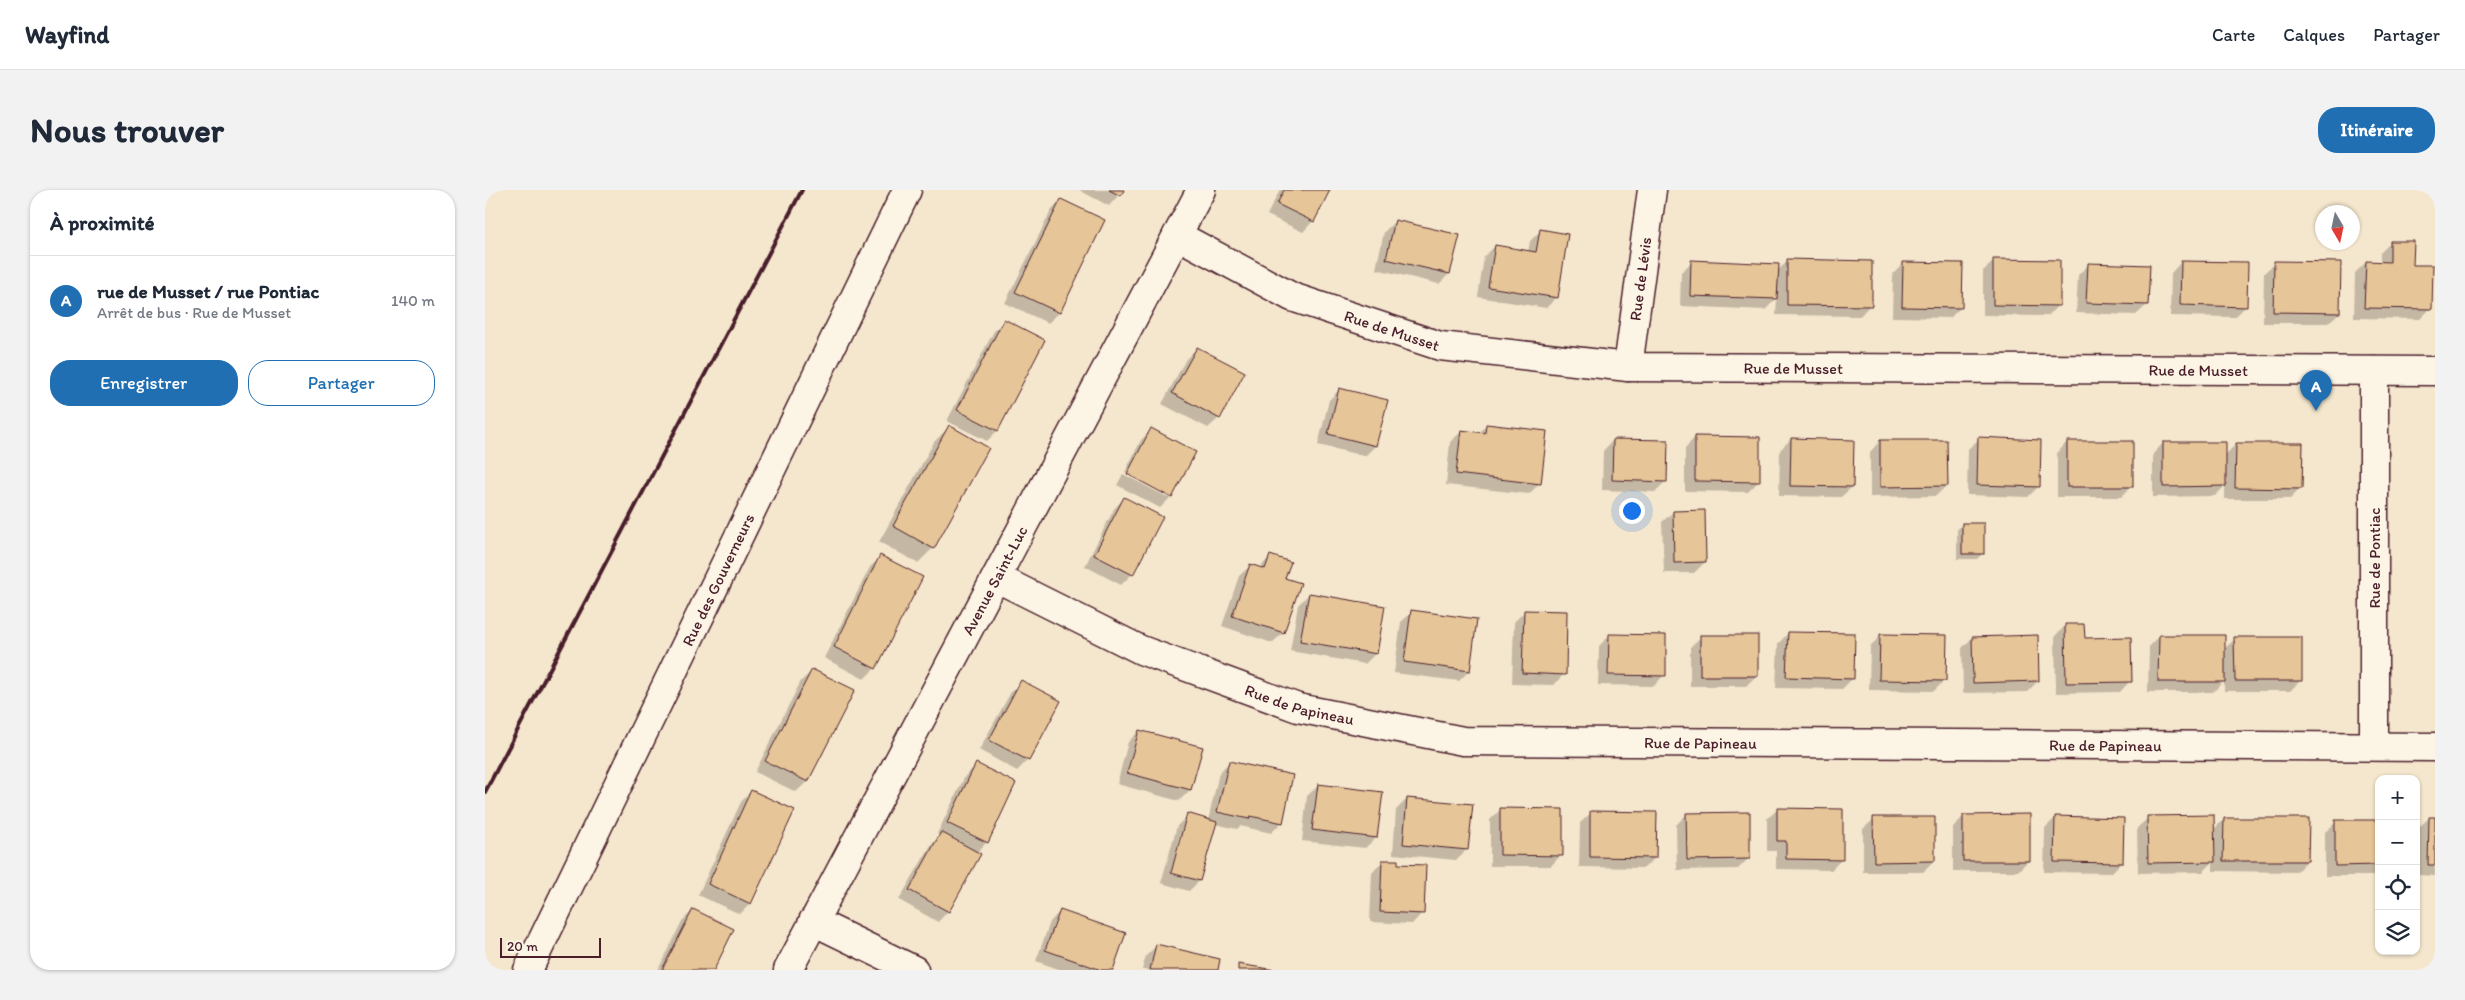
<!DOCTYPE html>
<html lang="fr">
<head>
<meta charset="utf-8">
<style>
	:root { --surface:#fff; --page:#f2f2f3; --text:#1f2937; --muted:#747a83; --line:#e0e1e3; --accent:#1f6fb2 }
	body { margin:0; font-family:Itim,sans-serif; background:var(--page); color:var(--text) }
	.controls { position:absolute; right:15px; bottom:15px; display:grid; overflow:hidden; border-radius:10px; box-shadow:0 1px 4px #0004 }
	.controls button { width:45px; height:45px; display:grid; place-items:center; padding:0; border:0; border-bottom:1px solid var(--line); background:var(--surface); color:var(--text); font:25px sans-serif }
	.compass { position:absolute; left:1830px; top:15px; width:45px; height:45px; border-radius:50%; background:var(--surface); box-shadow:0 1px 4px #0004; rotate:171deg }
	.scale { position:absolute; left:15px; bottom:12px; width:101px; box-sizing:border-box; padding-left:5px; border:2px solid #4a1f2b; border-top:0; font-size:14px; line-height:18px; white-space:nowrap; color:#4a1f2b; -webkit-text-stroke:4px #fcf5e5; paint-order:stroke }
	.you { position:absolute; left:1146px; top:320px; width:18px; height:18px; margin:-12px; border:4px solid #fff; border-radius:50%; background:#1a73e8; box-shadow:0 0 0 8px #1a73e833 }
	.badge { display:grid; place-items:center; width:32px; height:32px; border-radius:50%; background:var(--accent); color:#fff; font-size:16px; font-weight:700 }
	.pin { position:absolute; translate:-50% -41px; filter:drop-shadow(0 1px 2px #0008) }
	.pin::after { content:''; position:absolute; top:26px; width:18px; height:15px; background:inherit; clip-path:polygon(0 0,100% 0,50% 100%) }
	.list { margin:0; padding:0; list-style:none }
	h2 { display:flex; justify-content:space-between; align-items:center; height:65px; margin:0; padding:0 20px; font-size:21px }
	h2 small { font-size:16px; font-weight:400; color:var(--muted) }
	.list li { display:grid; grid-template-columns:32px 1fr auto; gap:15px; align-items:center; box-sizing:border-box; height:90px; padding:0 20px; border-top:1px solid var(--line) }
	.list b { display:block; font-size:19px; white-space:nowrap }
	.list p { margin:0; font-size:16px; white-space:nowrap; color:var(--muted) }
	.list em { font-size:16px; font-style:normal; color:var(--muted) }
	.actions { display:flex; gap:10px; padding:15px 20px }
	.actions a { flex:1; padding:11px 0; border:1px solid var(--accent); border-radius:20px; text-align:center; font-size:18px; color:var(--accent) }
	.actions .main { background:var(--accent); color:#fff }
	.icon { flex:none; width:28px; height:28px; fill:none; stroke:currentColor; stroke-width:2; stroke-linecap:round; stroke-linejoin:round }
	.map { position:relative; flex:none; width:1950px; height:780px; overflow:hidden; border-radius:20px }
	header { display:flex; align-items:center; gap:30px; box-sizing:border-box; height:70px; padding:0 25px; background:var(--surface); border-bottom:1px solid var(--line) }
	header strong { font-size:24px }
	nav { display:flex; gap:28px; margin-inline-start:auto; font-size:18px }
	.intro { display:flex; align-items:center; justify-content:space-between; box-sizing:border-box; height:120px; padding:0 30px }
	h1 { margin:0; font-size:35px }
	.button { padding:12px 22px; border-radius:20px; background:var(--accent); color:#fff; font-size:18px; font-weight:700 }
	main { display:flex; gap:30px; padding:0 30px }
	aside { flex:1; background:var(--surface); border-radius:20px; box-shadow:0 1px 4px #0004 }
	.map>svg:first-child { display:block }
	.shadow { fill:#0003 }
	.building { fill:#e6c598; stroke:#4a1f2b }
	.lines { fill:none; stroke-linecap:round; stroke-linejoin:round }
	.minor-casing { stroke:#4a1f2b; stroke-width:31 }
	.minor { stroke:#fcf5e5; stroke-width:28 }
	.rail { stroke:#4a1f2b; stroke-width:4 }
	.labels { text-anchor:middle; stroke-width:4; stroke-linejoin:round; paint-order:stroke }
	.street-label { font-size:16px; fill:#4a1f2b; stroke:#fcf5e5 }
</style>
</head>
<body>
<header>
<strong>Wayfind</strong>
<nav><a>Carte</a><a>Calques</a><a>Partager</a></nav>
</header>
<div class="intro"><h1>Nous trouver</h1><a class="button">Itinéraire</a></div>
<main>
<aside>
<h2>À proximité<small></small></h2>
<ul class="list">
<li><span class="badge">A</span><div><b>rue de Musset / rue Pontiac</b><p>Arrêt de bus · Rue de Musset</p></div><em>140 m</em></li>
</ul>
<div class="actions"><a class="main">Enregistrer</a><a>Partager</a></div>
</aside>
<div class="map">
<svg width="1950" height="780" viewBox="0 0 1950 780">
	<rect width="100%" height="100%" fill="#f5e7ce"/>
	<filter id="ink" filterUnits="userSpaceOnUse"><feTurbulence type="fractalNoise" baseFrequency=".02" numOctaves="2"/><feDisplacementMap in="SourceGraphic" scale="10" xChannelSelector="R" yChannelSelector="G"/><feConvolveMatrix kernelMatrix="1 2 1 2 8 2 1 2 1" color-interpolation-filters="sRGB"/></filter>
	<g filter="url(#ink)">
		<g class="shadow">
			<path d="M 594,0 L 638,0 L 624,16 Z"/>
			<path d="M 795,0 L 844,0 L 828,31 L 818,42 L 782,25 Z"/>
			<path d="M 576,10 L 619,31 L 574,123 L 563,133 L 520,113 L 566,21 Z"/>
			<path d="M 910,31 L 964,84 L 954,94 L 891,79 L 899,42 Z"/>
			<path d="M 1055,41 L 1071,108 L 1061,118 L 993,107 L 999,67 L 1010,56 L 1043,62 L 1045,51 Z"/>
			<path d="M 1906,52 L 1927,76 L 1946,118 L 1935,129 L 1869,128 L 1870,83 L 1881,72 L 1895,73 L 1895,63 Z"/>
			<path d="M 1303,71 L 1385,115 L 1375,126 L 1291,125 L 1292,108 L 1280,120 L 1195,116 L 1196,82 L 1207,72 L 1292,81 Z"/>
			<path d="M 1509,71 L 1573,115 L 1563,126 L 1498,125 L 1498,81 Z"/>
			<path d="M 1696,72 L 1761,116 L 1750,127 L 1685,126 L 1686,83 Z"/>
			<path d="M 1790,73 L 1854,123 L 1843,133 L 1778,133 L 1779,83 Z"/>
			<path d="M 1418,74 L 1476,117 L 1465,128 L 1407,127 L 1408,84 Z"/>
			<path d="M 1604,74 L 1662,115 L 1651,125 L 1591,123 L 1593,85 Z"/>
			<path d="M 519,130 L 512,241 L 502,251 L 462,231 L 509,141 Z"/>
			<path d="M 712,158 L 734,228 L 723,238 L 677,214 L 701,169 Z"/>
			<path d="M 855,199 L 890,256 L 880,266 L 833,255 L 844,210 Z"/>
			<path d="M 1002,235 L 1055,293 L 1044,304 L 961,295 L 965,252 L 976,242 L 994,243 Z"/>
			<path d="M 464,237 L 448,358 L 433,373 L 394,352 L 449,252 Z"/>
			<path d="M 666,240 L 686,307 L 675,318 L 632,295 L 638,284 L 684,308 L 684,305 L 640,282 L 656,250 Z"/>
			<path d="M 1210,247 L 1274,291 L 1263,302 L 1200,301 L 1200,258 Z"/>
			<path d="M 1306,249 L 1367,297 L 1356,307 L 1294,306 L 1295,260 Z"/>
			<path d="M 1494,249 L 1553,297 L 1543,307 L 1482,305 L 1483,259 Z"/>
			<path d="M 1128,250 L 1181,291 L 1170,302 L 1117,300 L 1118,261 Z"/>
			<path d="M 1395,251 L 1462,295 L 1451,306 L 1385,307 L 1385,262 Z"/>
			<path d="M 1582,252 L 1647,296 L 1636,307 L 1572,307 L 1572,263 Z"/>
			<path d="M 1678,253 L 1740,265 L 1751,254 L 1816,298 L 1805,309 L 1740,309 L 1740,296 L 1730,306 L 1668,307 L 1668,264 Z"/>
			<path d="M 639,308 L 647,384 L 636,395 L 600,376 L 629,319 Z"/>
			<path d="M 1188,322 L 1220,372 L 1209,383 L 1179,383 L 1177,332 Z"/>
			<path d="M 1477,334 L 1498,363 L 1492,369 L 1472,369 L 1472,340 Z"/>
			<path d="M 785,366 L 799,389 L 798,443 L 787,453 L 737,436 L 754,386 L 765,376 L 774,379 Z"/>
			<path d="M 396,367 L 390,478 L 379,489 L 339,468 L 385,377 Z"/>
			<path d="M 824,404 L 891,463 L 880,474 L 805,461 L 813,415 Z"/>
			<path d="M 1040,421 L 1079,484 L 1069,495 L 1027,494 L 1029,432 Z"/>
			<path d="M 927,422 L 984,481 L 974,491 L 909,483 L 916,432 Z"/>
			<path d="M 1581,435 L 1645,491 L 1635,502 L 1571,503 L 1570,446 Z"/>
			<path d="M 1303,443 L 1367,489 L 1357,499 L 1291,498 L 1293,454 Z"/>
			<path d="M 1125,445 L 1179,485 L 1169,496 L 1113,495 L 1114,456 Z"/>
			<path d="M 1396,446 L 1460,490 L 1449,501 L 1384,500 L 1385,456 Z"/>
			<path d="M 1674,446 L 1739,459 L 1750,449 L 1816,490 L 1805,501 L 1739,501 L 1739,491 L 1728,502 L 1663,502 L 1664,457 Z"/>
			<path d="M 1216,447 L 1272,485 L 1261,496 L 1205,496 L 1205,457 Z"/>
			<path d="M 1487,448 L 1553,491 L 1542,502 L 1478,503 L 1477,458 Z"/>
			<path d="M 327,481 L 368,501 L 322,592 L 311,602 L 270,582 L 316,491 Z"/>
			<path d="M 536,491 L 543,570 L 532,581 L 494,560 L 526,502 Z"/>
			<path d="M 654,541 L 717,558 L 705,600 L 694,611 L 632,594 L 643,552 Z"/>
			<path d="M 744,572 L 797,632 L 786,643 L 755,636 L 752,639 L 730,634 L 714,691 L 704,701 L 676,693 L 692,636 L 703,625 L 723,631 L 734,583 Z"/>
			<path d="M 491,575 L 502,652 L 491,663 L 463,721 L 453,732 L 414,710 L 446,655 L 455,646 L 452,644 L 480,586 Z"/>
			<path d="M 833,596 L 891,648 L 880,658 L 817,651 L 822,606 Z"/>
			<path d="M 266,601 L 265,714 L 255,724 L 213,705 L 256,612 Z"/>
			<path d="M 922,609 L 982,659 L 971,670 L 908,664 L 911,620 Z"/>
			<path d="M 1016,619 L 1076,665 L 1066,676 L 1005,676 L 1005,630 Z"/>
			<path d="M 1293,619 L 1357,669 L 1346,680 L 1291,679 L 1291,661 L 1282,661 L 1282,629 Z"/>
			<path d="M 1106,623 L 1170,668 L 1159,678 L 1094,677 L 1095,633 Z"/>
			<path d="M 1202,624 L 1264,668 L 1253,679 L 1192,680 L 1191,635 Z"/>
			<path d="M 1479,626 L 1544,670 L 1533,681 L 1468,681 L 1468,637 Z"/>
			<path d="M 1571,627 L 1636,673 L 1626,683 L 1559,682 L 1560,638 Z"/>
			<path d="M 1663,628 L 1728,640 L 1739,629 L 1822,671 L 1811,682 L 1728,681 L 1728,672 L 1718,682 L 1653,683 L 1652,638 Z"/>
			<path d="M 1944,628 L 1950,628 L 1950,686 L 1933,685 L 1933,638 Z"/>
			<path d="M 1389,629 L 1449,671 L 1438,682 L 1378,682 L 1378,639 Z"/>
			<path d="M 1851,632 L 1894,632 L 1894,686 L 1840,686 L 1840,642 Z"/>
			<path d="M 898,671 L 912,675 L 937,723 L 927,734 L 885,732 L 887,682 Z"/>
			<path d="M 208,720 L 227,780 L 173,780 L 197,731 Z"/>
			<path d="M 575,721 L 627,780 L 576,780 L 551,771 L 565,732 Z"/>
			<path d="M 671,756 L 732,780 L 657,780 L 661,766 Z"/>
		</g>
		<g class="building">
			<path d="M 624,0 L 639,0 L 636,6 Z"/>
			<path d="M 799,0 L 845,0 L 829,32 L 792,14 Z"/>
			<path d="M 576,9 L 620,30 L 575,123 L 530,102 Z"/>
			<path d="M 910,30 L 975,45 L 965,84 L 901,69 Z"/>
			<path d="M 1055,39 L 1083,44 L 1073,108 L 1003,97 L 1010,55 L 1051,62 Z"/>
			<path d="M 1905,51 L 1929,51 L 1928,75 L 1948,75 L 1947,119 L 1879,118 L 1881,71 L 1905,72 Z"/>
			<path d="M 1302,69 L 1387,71 L 1387,116 L 1302,115 Z"/>
			<path d="M 1508,69 L 1575,70 L 1575,116 L 1508,115 Z"/>
			<path d="M 1206,70 L 1294,74 L 1292,109 L 1205,106 Z"/>
			<path d="M 1696,71 L 1763,72 L 1762,117 L 1695,115 Z"/>
			<path d="M 1789,71 L 1856,72 L 1855,123 L 1788,122 Z"/>
			<path d="M 1418,72 L 1478,73 L 1477,118 L 1417,117 Z"/>
			<path d="M 1603,73 L 1665,75 L 1663,115 L 1601,113 Z"/>
			<path d="M 519,129 L 560,150 L 513,241 L 472,220 Z"/>
			<path d="M 712,157 L 760,182 L 735,229 L 687,203 Z"/>
			<path d="M 854,198 L 903,210 L 891,256 L 843,244 Z"/>
			<path d="M 1001,234 L 1062,241 L 1056,294 L 971,284 L 976,240 L 1000,243 Z"/>
			<path d="M 464,235 L 504,258 L 449,359 L 408,336 Z"/>
			<path d="M 666,238 L 711,262 L 687,308 L 642,284 Z"/>
			<path d="M 1210,246 L 1275,247 L 1275,292 L 1210,291 Z"/>
			<path d="M 1493,247 L 1556,250 L 1555,297 L 1492,295 Z"/>
			<path d="M 1306,248 L 1369,250 L 1368,297 L 1305,296 Z"/>
			<path d="M 1128,249 L 1183,250 L 1182,292 L 1127,290 Z"/>
			<path d="M 1395,250 L 1462,250 L 1463,296 L 1395,297 Z"/>
			<rect x="1582" y="251" width="66" height="46"/>
			<path d="M 1678,252 L 1741,252 L 1741,296 L 1678,297 Z"/>
			<path d="M 1751,253 L 1818,253 L 1817,299 L 1750,298 Z"/>
			<path d="M 639,307 L 678,327 L 648,385 L 609,365 Z"/>
			<path d="M 1220,320 L 1221,372 L 1189,373 L 1188,321 Z"/>
			<rect x="1477" y="333" width="22" height="31"/>
			<path d="M 395,365 L 438,387 L 391,479 L 349,457 Z"/>
			<path d="M 785,365 L 806,372 L 800,388 L 816,393 L 799,443 L 747,426 L 765,374 L 780,379 Z"/>
			<path d="M 824,403 L 900,416 L 892,464 L 815,451 Z"/>
			<path d="M 926,420 L 992,429 L 985,481 L 919,472 Z"/>
			<path d="M 1039,420 L 1082,421 L 1081,485 L 1037,483 Z"/>
			<path d="M 1580,434 L 1599,434 L 1600,448 L 1646,447 L 1647,492 L 1581,493 Z"/>
			<path d="M 1303,442 L 1370,443 L 1369,489 L 1301,487 Z"/>
			<path d="M 1124,444 L 1181,445 L 1181,486 L 1123,485 Z"/>
			<path d="M 1395,444 L 1462,445 L 1461,491 L 1394,490 Z"/>
			<rect x="1215" y="445" width="58" height="41"/>
			<path d="M 1553,445 L 1554,491 L 1488,493 L 1487,447 Z"/>
			<path d="M 1674,445 L 1740,445 L 1740,492 L 1673,492 Z"/>
			<path d="M 1749,447 L 1817,447 L 1817,491 L 1750,491 Z"/>
			<path d="M 327,479 L 370,500 L 323,592 L 280,571 Z"/>
			<path d="M 536,490 L 576,511 L 544,571 L 504,550 Z"/>
			<path d="M 654,540 L 718,557 L 706,600 L 642,583 Z"/>
			<path d="M 744,571 L 808,585 L 798,633 L 765,626 L 764,629 L 732,622 Z"/>
			<path d="M 491,573 L 531,593 L 503,653 L 462,633 Z"/>
			<path d="M 833,594 L 898,602 L 892,648 L 827,640 Z"/>
			<path d="M 266,600 L 310,620 L 266,714 L 223,694 Z"/>
			<path d="M 922,608 L 988,614 L 983,660 L 918,654 Z"/>
			<path d="M 1015,618 L 1078,619 L 1078,666 L 1015,665 Z"/>
			<path d="M 1292,618 L 1358,619 L 1358,670 L 1301,669 L 1301,651 L 1292,651 Z"/>
			<path d="M 1105,621 L 1172,622 L 1171,668 L 1105,667 Z"/>
			<path d="M 1265,622 L 1265,669 L 1202,670 L 1201,623 Z"/>
			<path d="M 702,623 L 732,632 L 715,691 L 686,683 Z"/>
			<path d="M 1545,624 L 1545,671 L 1478,671 L 1478,625 Z"/>
			<path d="M 1729,625 L 1730,672 L 1663,673 L 1662,626 Z"/>
			<path d="M 1570,626 L 1639,628 L 1638,673 L 1569,672 Z"/>
			<path d="M 1388,627 L 1450,627 L 1450,671 L 1389,672 Z"/>
			<path d="M 1944,627 L 1950,627 L 1950,675 L 1943,675 Z"/>
			<path d="M 1739,628 L 1824,628 L 1823,671 L 1738,671 Z"/>
			<path d="M 1850,630 L 1894,630 L 1894,675 L 1850,676 Z"/>
			<path d="M 456,642 L 496,664 L 464,722 L 424,700 Z"/>
			<path d="M 897,670 L 913,670 L 913,674 L 941,675 L 939,724 L 895,722 Z"/>
			<path d="M 208,719 L 249,739 L 229,780 L 177,780 Z"/>
			<path d="M 575,720 L 641,743 L 628,780 L 616,780 L 560,760 Z"/>
			<path d="M 671,754 L 735,769 L 733,780 L 665,780 Z"/>
			<path d="M 753,774 L 790,780 L 753,780 Z"/>
		</g>
		<g class="lines">
			<defs>
				<g id="minor">
					<path id="s1" d="M 692,45 L 807,107 L 955,156 L 1143,177 L 1950,181"/>
					<path id="s2" d="M 1143,177 L 1167,0"/>
					<path id="s3" d="M 512,388 L 656,460 L 813,518 L 978,551 L 1950,557"/>
					<path d="M 1889,555 L 1889,181"/>
					<path d="M 328,731 L 429,780"/>
					<path id="s4" d="M 43,780 L 422,0"/>
					<path id="s5" d="M 303,780 L 716,0"/>
				</g>
			</defs>
			<use href="#minor" class="minor-casing"/>
			<use href="#minor" class="minor"/>
			<path class="rail" d="M 0,602 L 317,0"/>
		</g>
	</g>
	<g class="labels">
		<g class="street-label">
			<text dy="6" stroke="none"><textPath href="#s2" startOffset="89">Rue de Lévis</textPath></text>
			<text dy="6" stroke="none"><textPath href="#s1" startOffset="236">Rue de Musset</textPath></text>
			<text dy="6" stroke="none"><textPath href="#s1" startOffset="641">Rue de Musset</textPath></text>
			<text dy="6" stroke="none"><textPath href="#s1" startOffset="1046">Rue de Musset</textPath></text>
			<text transform="translate(1889 368) rotate(-90)" y="6">Rue de Pontiac</text>
			<text dy="6" stroke="none"><textPath href="#s4" startOffset="434">Rue des Gouverneurs</textPath></text>
			<text dy="6" stroke="none"><textPath href="#s5" startOffset="441">Avenue Saint-Luc</textPath></text>
			<text dy="6" stroke="none"><textPath href="#s3" startOffset="329">Rue de Papineau</textPath></text>
			<text dy="6" stroke="none"><textPath href="#s3" startOffset="734">Rue de Papineau</textPath></text>
			<text dy="6" stroke="none"><textPath href="#s3" startOffset="1139">Rue de Papineau</textPath></text>
		</g>
	</g>
</svg>
<div class="controls">
<button>+</button>
<button>−</button>
<button><svg class="icon" aria-label="locate" viewBox="0 0 24 24"><circle cx="12" cy="12" r="6"/><path d="M12 2v4M12 18v4M2 12h4M18 12h4"/></svg></button>
<button><svg class="icon" aria-label="layers" viewBox="0 0 24 24"><path d="M12 4l9 5-9 5-9-5zM3 14l9 5 9-5"/></svg></button>
</div>
<svg class="compass" viewBox="-18 -18 36 36"><path d="M0-13l5 13h-10z" fill="#e53935"/><path d="M0 13l5-13h-10z" fill="#747a83"/></svg>
<div class="scale">20 m</div>
<div class="you"></div>
<div class="pin badge" style="left:1831px;top:221px">A</div>
</div>
</main>
</body>
</html>
